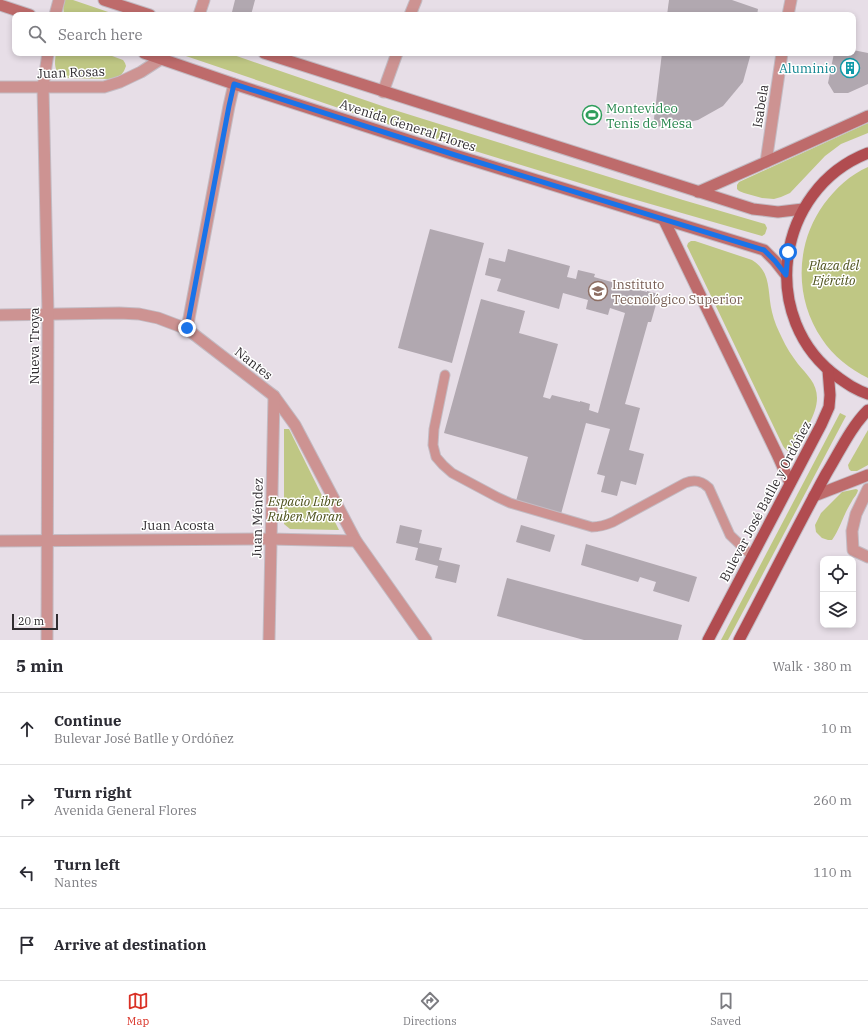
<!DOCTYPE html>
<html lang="en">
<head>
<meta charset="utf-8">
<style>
	:root { --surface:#fff; --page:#f2f2f3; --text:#2b2b33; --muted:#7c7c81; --line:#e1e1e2; --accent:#d93025 }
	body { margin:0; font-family:"IBM Plex Serif",serif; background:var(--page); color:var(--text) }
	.controls { position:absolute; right:12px; bottom:12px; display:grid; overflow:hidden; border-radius:8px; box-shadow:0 2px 6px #0003 }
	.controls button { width:36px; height:36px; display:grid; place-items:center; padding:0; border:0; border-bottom:1px solid var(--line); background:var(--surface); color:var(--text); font:20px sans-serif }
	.scale { position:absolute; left:12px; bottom:10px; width:46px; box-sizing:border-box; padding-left:4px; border:2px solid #312d31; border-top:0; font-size:11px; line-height:14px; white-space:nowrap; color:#312d31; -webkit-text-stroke:3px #fff; paint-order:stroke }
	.stop { position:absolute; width:12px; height:12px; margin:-9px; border:3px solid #1a73e8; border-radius:50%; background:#fff }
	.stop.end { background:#1a73e8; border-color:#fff; box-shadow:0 1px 4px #0008 }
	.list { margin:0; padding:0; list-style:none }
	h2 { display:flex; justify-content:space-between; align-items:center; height:52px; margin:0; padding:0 16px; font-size:17px }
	h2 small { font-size:13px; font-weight:400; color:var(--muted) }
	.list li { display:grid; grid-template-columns:26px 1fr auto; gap:12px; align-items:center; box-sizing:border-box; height:72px; padding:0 16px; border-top:1px solid var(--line) }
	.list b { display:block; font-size:15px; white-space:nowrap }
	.list p { margin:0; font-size:13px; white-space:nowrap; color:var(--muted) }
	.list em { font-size:13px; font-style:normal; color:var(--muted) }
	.icon { flex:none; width:22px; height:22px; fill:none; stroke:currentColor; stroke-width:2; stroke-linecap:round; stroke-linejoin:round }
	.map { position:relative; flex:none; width:868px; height:640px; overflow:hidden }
	.search { position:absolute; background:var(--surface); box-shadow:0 2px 6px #0003; left:12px; right:12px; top:12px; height:44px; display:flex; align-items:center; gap:10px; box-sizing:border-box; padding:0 14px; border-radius:8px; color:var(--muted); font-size:15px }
	.sheet { height:340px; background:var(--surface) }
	nav { display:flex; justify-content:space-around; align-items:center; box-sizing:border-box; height:56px; border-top:1px solid var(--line); background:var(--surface); font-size:11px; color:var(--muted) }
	nav a { display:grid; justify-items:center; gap:2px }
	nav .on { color:var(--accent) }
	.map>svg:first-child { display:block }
	.green { fill:#bfc784 }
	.building { fill:#b1a8b0 }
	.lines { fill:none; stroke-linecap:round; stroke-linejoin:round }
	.service-casing { stroke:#c3bbc3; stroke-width:11 }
	.minor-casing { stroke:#c3bbc3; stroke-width:13 }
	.secondary-casing { stroke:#c3bbc3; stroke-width:13 }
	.primary-casing { stroke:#c3bbc3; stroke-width:13 }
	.service { stroke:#cd9392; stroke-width:9 }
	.minor { stroke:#cd9392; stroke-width:11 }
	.secondary { stroke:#be6b6b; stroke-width:11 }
	.primary { stroke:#b14c50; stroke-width:11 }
	.route { stroke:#1a73e8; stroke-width:5 }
	.labels { text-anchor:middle; stroke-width:3; stroke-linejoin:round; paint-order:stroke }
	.culture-label { font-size:13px; fill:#0d838f; stroke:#fff; text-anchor:end }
	.street-label { font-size:13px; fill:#312d31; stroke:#fff }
	.leisure-label { font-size:13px; fill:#27864d; stroke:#fff; text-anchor:start }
	.park-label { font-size:13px; font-style:italic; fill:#4b4f19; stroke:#fff }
	.education-label { font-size:13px; fill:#785e54; stroke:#fff; text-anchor:start }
</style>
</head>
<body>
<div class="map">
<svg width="868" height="640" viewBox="0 0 868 640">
	<rect width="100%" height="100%" fill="#e7dee7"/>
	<g class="green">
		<path d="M 64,0 L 73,0 L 117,15 L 64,15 L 63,5 Z"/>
		<path d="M 56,53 L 104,53 L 123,60 L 125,63 L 126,66 L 124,71 L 121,75 L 115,78 L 108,79 L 67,78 C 54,73 54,66 56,53 Z"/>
		<path d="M 177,53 L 228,53 L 388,108 L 683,200 L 765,224 L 767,228 L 765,234 L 762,236 L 619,195 L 374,120 Z"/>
		<path d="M 868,123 L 868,133 L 841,144 L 825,156 L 790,193 L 781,197 L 774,199 L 762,198 L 744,193 L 739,191 L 737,189 L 737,185 L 739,182 Z"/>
		<path d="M 868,167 L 868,378 C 850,369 833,356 822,339 C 794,298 795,244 824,204 C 835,189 851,174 868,167 Z"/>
		<path d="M 691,241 L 695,241 L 752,260 C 772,272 767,292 772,312 C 774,321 778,330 782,338 C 786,347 792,356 798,364 C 807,375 817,383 817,398 C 817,415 803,434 796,448 L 793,451 C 787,452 786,450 783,446 L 689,250 L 687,246 L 688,243 Z"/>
		<path d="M 840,413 L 846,416 L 728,640 L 721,640 Z"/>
		<path d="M 284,429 L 289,429 L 339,530 L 290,529 L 284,524 Z"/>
		<path d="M 868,430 L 868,465 L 857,471 L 851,471 L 849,469 L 848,465 Z"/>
		<path d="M 856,489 L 858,490 C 857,495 854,497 852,501 C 844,513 840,529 832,540 L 828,540 L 822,538 L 816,532 L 815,525 L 821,513 L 842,492 Z"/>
	</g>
	<g class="building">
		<path d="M 235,0 L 255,0 L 251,15 L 241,15 L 232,12 Z"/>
		<path d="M 669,0 L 732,0 L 758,9 L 757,15 L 667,15 Z"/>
		<path d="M 853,50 L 868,53 L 868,84 L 848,93 L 834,93 L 828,83 L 834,53 L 853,53 Z"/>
		<path d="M 662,53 L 751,53 L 743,82 L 723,106 L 698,120 L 674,125 L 653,127 Z"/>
		<path d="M 430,229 L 484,243 L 452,363 L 398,348 Z"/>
		<path d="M 508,249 L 570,266 L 567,277 L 576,279 L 578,270 L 595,274 L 594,277 L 647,292 L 647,291 L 659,294 L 651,322 L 648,322 L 625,404 L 640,408 L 629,450 L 644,454 L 636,485 L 621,481 L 617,496 L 601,492 L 605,476 L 597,474 L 610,429 L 586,423 L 561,514 L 516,501 L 528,457 L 444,433 L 481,299 L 525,311 L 519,333 L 558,344 L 543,397 L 550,399 L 552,395 L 580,402 L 580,401 L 590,404 L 589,410 L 598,413 L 625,313 L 610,308 L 608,315 L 586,309 L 588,300 L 563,293 L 559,309 L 497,291 L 501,279 L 485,275 L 489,258 L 505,262 Z"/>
		<path d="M 400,525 L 422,530 L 419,543 L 442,548 L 439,560 L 460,565 L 456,583 L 435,578 L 438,566 L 415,560 L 418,548 L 396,543 Z"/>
		<path d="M 521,525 L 555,535 L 550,552 L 516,542 Z"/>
		<path d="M 586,544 L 697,577 L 689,602 L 653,591 L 656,582 L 640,577 L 638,582 L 581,565 Z"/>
		<path d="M 507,578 L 682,625 L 678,640 L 584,640 L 497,616 Z"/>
	</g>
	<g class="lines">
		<defs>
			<path id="service" d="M 445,375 L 434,429 L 433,445 L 436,457 L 443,465 L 452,473 L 497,497 L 510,503 L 592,527 C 600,527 606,525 613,522 L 685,483 C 695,479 702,481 709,488 L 730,535 L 752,556"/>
			<g id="minor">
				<path d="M 55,15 L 59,0"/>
				<path d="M 199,15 L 204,0"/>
				<path d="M 410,15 L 416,0"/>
				<path d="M 788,15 L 791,0"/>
				<path d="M 0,87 L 104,87 L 120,82 L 141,72 L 161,59"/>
				<path d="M 383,92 L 397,53"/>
				<path d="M 766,162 L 782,53"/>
				<path d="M 0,315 L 119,313 L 139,314 L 158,318 L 187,329 L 274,396 L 295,425 L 356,541 L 426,640"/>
				<path d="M 187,329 L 229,106 L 234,84"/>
				<path d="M 868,489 L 856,514 L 852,531 L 853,550 L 868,557"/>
				<path d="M 0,541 L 270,539 L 356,541"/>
				<path d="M 47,640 L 48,314 L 43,87 L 48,53"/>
				<path d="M 269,640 L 274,396"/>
			</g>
			<g id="secondary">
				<path d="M 104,0 L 150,15"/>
				<path d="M 0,5 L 30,15"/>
				<path d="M 144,53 L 234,84 L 455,155 L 764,250 L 775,261 L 786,275"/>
				<path d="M 264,53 L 753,209 L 778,212 L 803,209"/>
				<path d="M 698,192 L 766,162 L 868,116"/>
				<path d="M 664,220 L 777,454 L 790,483"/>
				<path d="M 814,496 L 868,475"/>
			</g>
			<g id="primary">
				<path d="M 868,153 C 775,189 757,320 839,378 C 849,385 856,390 868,394"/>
				<path d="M 708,640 L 821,425 L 829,407 L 830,395 L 828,370"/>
				<path d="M 739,640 C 768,585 796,529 826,474 C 839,453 850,428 868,410"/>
			</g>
		</defs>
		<use href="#service" class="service-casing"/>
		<use href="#minor" class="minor-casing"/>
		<use href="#secondary" class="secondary-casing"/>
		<use href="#primary" class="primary-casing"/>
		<use href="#service" class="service"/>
		<use href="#minor" class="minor"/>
		<use href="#secondary" class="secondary"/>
		<use href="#primary" class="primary"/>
	</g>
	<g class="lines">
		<path class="route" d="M 187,328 L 229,106 L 234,84 L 455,155 L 764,250 L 775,261 L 786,275 L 788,252"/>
	</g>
	<defs>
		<symbol id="building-ring" viewBox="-11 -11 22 22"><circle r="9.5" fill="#fff" stroke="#0f9aa8" stroke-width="1.5"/><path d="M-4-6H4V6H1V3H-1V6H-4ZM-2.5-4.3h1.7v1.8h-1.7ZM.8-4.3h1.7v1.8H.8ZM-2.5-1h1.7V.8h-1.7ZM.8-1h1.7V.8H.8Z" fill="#0f9aa8"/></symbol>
		<symbol id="stadium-ring" viewBox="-11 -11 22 22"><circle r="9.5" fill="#fff" stroke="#2e9e5b" stroke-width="1.5"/><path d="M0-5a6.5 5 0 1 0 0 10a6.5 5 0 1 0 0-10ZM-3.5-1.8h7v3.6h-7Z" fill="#2e9e5b"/></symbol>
		<symbol id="school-ring" viewBox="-11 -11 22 22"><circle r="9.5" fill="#fff" stroke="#8d6e63" stroke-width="1.5"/><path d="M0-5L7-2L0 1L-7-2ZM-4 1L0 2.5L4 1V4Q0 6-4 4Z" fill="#8d6e63"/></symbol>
	</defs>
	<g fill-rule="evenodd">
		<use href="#building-ring" x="839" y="57" width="22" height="22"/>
		<use href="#stadium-ring" x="581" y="104" width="22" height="22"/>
		<use href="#school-ring" x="587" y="280" width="22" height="22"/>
	</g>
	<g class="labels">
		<g class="culture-label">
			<text x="836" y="73">Aluminio</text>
		</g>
		<g class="street-label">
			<text transform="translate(71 72) rotate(-2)" y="5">Juan Rosas</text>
			<text transform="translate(760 106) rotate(-81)" y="5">Isabela</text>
			<text transform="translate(408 125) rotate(18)" y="5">Avenida General Flores</text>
			<text transform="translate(34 346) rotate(-90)" y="5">Nueva Troya</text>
			<text transform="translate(254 363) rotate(38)" y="5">Nantes</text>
			<text transform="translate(765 501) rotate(-62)" y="5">Bulevar José Batlle y Ordóñez</text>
			<text transform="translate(257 518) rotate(-89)" y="5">Juan Méndez</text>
			<text x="178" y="530">Juan Acosta</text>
		</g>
		<g class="leisure-label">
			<text x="606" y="113">Montevideo<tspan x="606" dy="15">Tenis de Mesa</tspan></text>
		</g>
		<g class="park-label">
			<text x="834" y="270">Plaza del<tspan x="834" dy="15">Ejército</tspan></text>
			<text x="305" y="506">Espacio Libre<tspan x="305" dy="15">Ruben Moran</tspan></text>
		</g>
		<g class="education-label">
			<text x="612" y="289">Instituto<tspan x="612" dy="15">Tecnológico Superior</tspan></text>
		</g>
	</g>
</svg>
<div class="controls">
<button><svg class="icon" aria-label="locate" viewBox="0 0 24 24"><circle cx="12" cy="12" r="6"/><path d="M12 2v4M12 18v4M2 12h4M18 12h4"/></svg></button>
<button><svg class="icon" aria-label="layers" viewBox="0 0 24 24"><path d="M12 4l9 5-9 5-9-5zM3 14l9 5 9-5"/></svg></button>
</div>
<div class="scale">20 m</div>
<div class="stop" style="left:788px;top:252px"></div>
<div class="stop end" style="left:187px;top:328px"></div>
<div class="search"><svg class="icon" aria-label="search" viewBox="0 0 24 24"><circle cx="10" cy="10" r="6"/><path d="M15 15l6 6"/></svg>Search here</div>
</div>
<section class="sheet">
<h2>5 min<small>Walk · 380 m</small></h2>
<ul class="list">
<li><svg class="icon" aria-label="ahead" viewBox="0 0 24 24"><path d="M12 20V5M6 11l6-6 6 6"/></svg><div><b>Continue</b><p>Bulevar José Batlle y Ordóñez</p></div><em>10 m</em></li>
<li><svg class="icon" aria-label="right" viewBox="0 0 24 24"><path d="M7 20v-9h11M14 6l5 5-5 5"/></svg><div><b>Turn right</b><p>Avenida General Flores</p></div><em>260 m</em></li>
<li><svg class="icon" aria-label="left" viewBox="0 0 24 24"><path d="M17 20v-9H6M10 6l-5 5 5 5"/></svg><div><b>Turn left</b><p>Nantes</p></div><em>110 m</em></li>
<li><svg class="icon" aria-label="arrive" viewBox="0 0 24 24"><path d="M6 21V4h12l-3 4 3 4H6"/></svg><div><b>Arrive at destination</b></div></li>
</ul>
</section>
<nav>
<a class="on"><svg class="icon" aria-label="map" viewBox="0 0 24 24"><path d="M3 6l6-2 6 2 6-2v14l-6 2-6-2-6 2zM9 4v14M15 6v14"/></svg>Map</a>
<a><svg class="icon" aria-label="directions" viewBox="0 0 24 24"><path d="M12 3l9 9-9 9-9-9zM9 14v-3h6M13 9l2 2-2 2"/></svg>Directions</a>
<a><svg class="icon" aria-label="saved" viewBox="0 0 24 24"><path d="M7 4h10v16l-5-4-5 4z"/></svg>Saved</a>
</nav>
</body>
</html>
